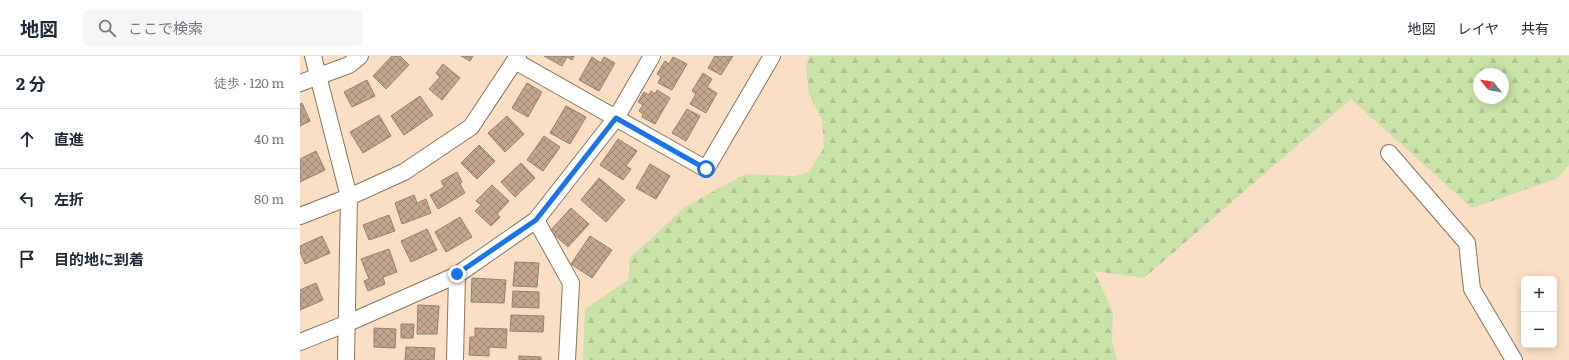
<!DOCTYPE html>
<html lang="ja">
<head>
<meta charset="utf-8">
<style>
	:root { --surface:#fff; --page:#f6f6f7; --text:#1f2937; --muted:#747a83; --line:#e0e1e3 }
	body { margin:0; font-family:Literata,"Noto Sans JP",serif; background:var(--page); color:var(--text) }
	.controls { position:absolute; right:12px; bottom:12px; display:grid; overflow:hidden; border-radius:6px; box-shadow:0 2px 10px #0003 }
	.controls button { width:36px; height:36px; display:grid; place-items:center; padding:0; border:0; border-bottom:1px solid var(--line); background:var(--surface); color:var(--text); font:20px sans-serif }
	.compass { position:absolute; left:1173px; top:12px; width:36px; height:36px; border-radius:50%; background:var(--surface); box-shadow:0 2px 10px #0003; rotate:300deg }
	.stop { position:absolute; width:12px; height:12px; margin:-9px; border:3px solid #1a73e8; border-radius:50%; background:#fff }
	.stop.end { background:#1a73e8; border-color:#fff; box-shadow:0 1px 4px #0008 }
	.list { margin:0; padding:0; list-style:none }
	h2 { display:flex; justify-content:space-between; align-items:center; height:52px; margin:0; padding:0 16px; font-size:17px }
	h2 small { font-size:13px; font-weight:400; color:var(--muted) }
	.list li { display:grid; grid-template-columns:26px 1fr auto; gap:12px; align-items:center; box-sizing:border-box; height:60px; padding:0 16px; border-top:1px solid var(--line) }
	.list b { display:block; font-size:15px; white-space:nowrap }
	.list em { font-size:13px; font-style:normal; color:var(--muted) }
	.icon { flex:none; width:22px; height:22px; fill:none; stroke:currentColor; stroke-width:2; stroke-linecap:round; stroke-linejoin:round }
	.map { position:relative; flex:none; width:1269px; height:304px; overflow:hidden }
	header { display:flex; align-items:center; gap:24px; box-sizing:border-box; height:56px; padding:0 20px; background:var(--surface); border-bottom:1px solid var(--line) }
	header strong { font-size:19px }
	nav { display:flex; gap:22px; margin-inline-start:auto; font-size:14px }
	.search { width:280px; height:36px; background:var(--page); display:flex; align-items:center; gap:10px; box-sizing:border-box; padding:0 14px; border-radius:6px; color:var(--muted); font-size:15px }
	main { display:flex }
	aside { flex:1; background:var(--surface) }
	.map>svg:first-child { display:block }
	.forest { fill:url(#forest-firs); fill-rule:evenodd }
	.building { fill:url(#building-cross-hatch); stroke:#988068 }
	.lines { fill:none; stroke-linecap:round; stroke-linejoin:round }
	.minor-casing { stroke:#8b745b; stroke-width:18 }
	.minor { stroke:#fff; stroke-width:16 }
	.route { stroke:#1a73e8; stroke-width:5 }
</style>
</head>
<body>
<header>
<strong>地図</strong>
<div class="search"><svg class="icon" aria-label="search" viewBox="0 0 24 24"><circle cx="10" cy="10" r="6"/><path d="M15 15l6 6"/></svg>ここで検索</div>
<nav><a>地図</a><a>レイヤ</a><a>共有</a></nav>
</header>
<main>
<aside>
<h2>2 分<small>徒歩 · 120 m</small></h2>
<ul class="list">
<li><svg class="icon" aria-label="ahead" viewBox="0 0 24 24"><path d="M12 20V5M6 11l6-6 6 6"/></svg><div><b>直進</b></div><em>40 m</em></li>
<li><svg class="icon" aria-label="left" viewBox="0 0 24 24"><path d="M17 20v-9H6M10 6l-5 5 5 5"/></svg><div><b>左折</b></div><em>80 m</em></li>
<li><svg class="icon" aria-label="arrive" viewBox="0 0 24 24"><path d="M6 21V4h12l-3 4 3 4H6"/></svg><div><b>目的地に到着</b></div></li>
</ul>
</aside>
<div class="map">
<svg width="1269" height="304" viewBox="0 0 1269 304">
	<defs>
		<pattern id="forest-firs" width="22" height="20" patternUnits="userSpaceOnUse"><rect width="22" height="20" fill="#c9e2a6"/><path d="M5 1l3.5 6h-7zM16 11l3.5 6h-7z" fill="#adc28f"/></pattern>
		<pattern id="building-cross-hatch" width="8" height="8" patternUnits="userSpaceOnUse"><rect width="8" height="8" fill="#c1a78e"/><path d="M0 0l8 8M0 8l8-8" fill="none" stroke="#9e8874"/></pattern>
	</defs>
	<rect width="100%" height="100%" fill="#fadfc4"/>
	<path class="forest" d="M 509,0 L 1269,0 L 1269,109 L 1256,123 L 1172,152 L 1051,43 L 844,222 L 794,215 L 813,256 L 812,285 L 817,304 L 283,304 L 285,253 L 328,224 L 330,202 L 385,151 L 445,118 L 495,120 L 509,116 L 524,92 L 522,63 L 509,38 L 506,10 ZM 1179,18 L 1203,18 L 1203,42 L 1179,42 Z"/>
	<g class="building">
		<path d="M 92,0 L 100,0 L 109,9 L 86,33 L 73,20 Z"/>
		<path d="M 161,0 L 173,0 L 170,5 Z"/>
		<path d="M 244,0 L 274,0 L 272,4 L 267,1 L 262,10 Z"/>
		<path d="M 415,0 L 433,0 L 421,19 L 408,12 Z"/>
		<path d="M 292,1 L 301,7 L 304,1 L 315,7 L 299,35 L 279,24 Z"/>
		<path d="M 373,1 L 387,8 L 372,34 L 358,27 L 361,21 L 357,18 L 365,5 L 369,8 Z"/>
		<path d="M 143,8 L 160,22 L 142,44 L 129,33 L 140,21 L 136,17 Z"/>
		<path d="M 403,17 L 412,23 L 407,31 L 417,37 L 406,57 L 390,48 L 396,38 L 392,35 Z"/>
		<path d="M 67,24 L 75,40 L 52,51 L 44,36 Z"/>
		<path d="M 227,27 L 242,36 L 228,61 L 212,52 Z"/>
		<path d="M 357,34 L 370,42 L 355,68 L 342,61 L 343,58 L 339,55 L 343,49 L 338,46 L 344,36 L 349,39 L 351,35 L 355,38 Z"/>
		<path d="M 120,40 L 133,59 L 104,79 L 91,60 Z"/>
		<path d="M 2,47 L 10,65 L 0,70 L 0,48 Z"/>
		<path d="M 266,50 L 286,61 L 270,88 L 250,77 Z"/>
		<path d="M 387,53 L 400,60 L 386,85 L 372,77 Z"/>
		<path d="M 79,59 L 91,80 L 63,97 L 50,76 Z"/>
		<path d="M 207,60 L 224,78 L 205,96 L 188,77 Z"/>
		<path d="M 244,80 L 260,91 L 243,115 L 227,104 Z"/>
		<path d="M 318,83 L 337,95 L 326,110 L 331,113 L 323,124 L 300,109 Z"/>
		<path d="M 179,89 L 195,105 L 177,123 L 161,107 Z"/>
		<path d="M 16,95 L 25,114 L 0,126 L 0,103 Z"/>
		<path d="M 221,107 L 235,122 L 215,141 L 201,126 Z"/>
		<path d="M 350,108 L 370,120 L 356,143 L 336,132 Z"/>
		<path d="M 157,116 L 162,126 L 160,128 L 165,137 L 138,153 L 130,139 L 144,131 L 141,125 Z"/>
		<path d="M 299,122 L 325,144 L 306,166 L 281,144 Z"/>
		<path d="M 192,129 L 209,145 L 197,158 L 200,161 L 191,170 L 175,155 L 181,149 L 176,145 Z"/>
		<path d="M 114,139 L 117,147 L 126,143 L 131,157 L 102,168 L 95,147 Z"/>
		<path d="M 271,152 L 289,168 L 268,191 L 250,175 Z"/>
		<path d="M 89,159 L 95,175 L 69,184 L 63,169 Z"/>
		<path d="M 160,161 L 172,181 L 146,196 L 135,176 Z"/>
		<path d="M 127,173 L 137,194 L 111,206 L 101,185 Z"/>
		<path d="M 22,180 L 30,197 L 5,208 L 0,196 L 0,190 Z"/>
		<path d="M 290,180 L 312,194 L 292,222 L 271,208 Z"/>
		<path d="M 89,193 L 97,216 L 83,221 L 85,228 L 68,235 L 64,225 L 69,223 L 61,203 Z"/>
		<path d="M 215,206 L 239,207 L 237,231 L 213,230 Z"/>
		<path d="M 172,222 L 206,224 L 204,247 L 171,246 Z"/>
		<path d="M 16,227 L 23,244 L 0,254 L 0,234 Z"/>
		<path d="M 213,235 L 239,236 L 239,252 L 212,251 Z"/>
		<path d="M 118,249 L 139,250 L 137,278 L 117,278 Z"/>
		<path d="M 211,259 L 244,260 L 243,276 L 210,275 Z"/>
		<path d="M 101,268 L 114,268 L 113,282 L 101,282 Z"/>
		<path d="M 74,272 L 96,273 L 95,292 L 74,291 Z"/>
		<path d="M 175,272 L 207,273 L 206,292 L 189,291 L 189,300 L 169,299 L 170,281 L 175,281 Z"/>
		<path d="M 106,291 L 135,292 L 134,304 L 105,304 Z"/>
		<path d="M 219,300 L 241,301 L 241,304 L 219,304 Z"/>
	</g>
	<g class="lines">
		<defs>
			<g id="minor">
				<path d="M 13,0 L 49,141 L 46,304"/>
				<path d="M 215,5 L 406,113 L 472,0"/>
				<path d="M 0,27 L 49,9 L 60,0"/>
				<path d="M 1089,97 L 1167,187 L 1172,233 L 1214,304"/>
				<path d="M 0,160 L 49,141 L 104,116 L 171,71 L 218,0"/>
				<path d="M 236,164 L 271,227 L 267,304"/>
				<path d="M 0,286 L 48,267 L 157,219 L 236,164 L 316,62 L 352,0"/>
				<path d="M 155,304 L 157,219"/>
			</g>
		</defs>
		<use href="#minor" class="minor-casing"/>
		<use href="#minor" class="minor"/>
	</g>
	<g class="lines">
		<path class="route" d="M 157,218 L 236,164 L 316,62 L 406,113"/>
	</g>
</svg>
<div class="controls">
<button>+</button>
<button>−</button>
</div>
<svg class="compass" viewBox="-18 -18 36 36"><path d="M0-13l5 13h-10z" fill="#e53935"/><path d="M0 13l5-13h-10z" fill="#747a83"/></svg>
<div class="stop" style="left:406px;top:113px"></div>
<div class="stop end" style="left:157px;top:218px"></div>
</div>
</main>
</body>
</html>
